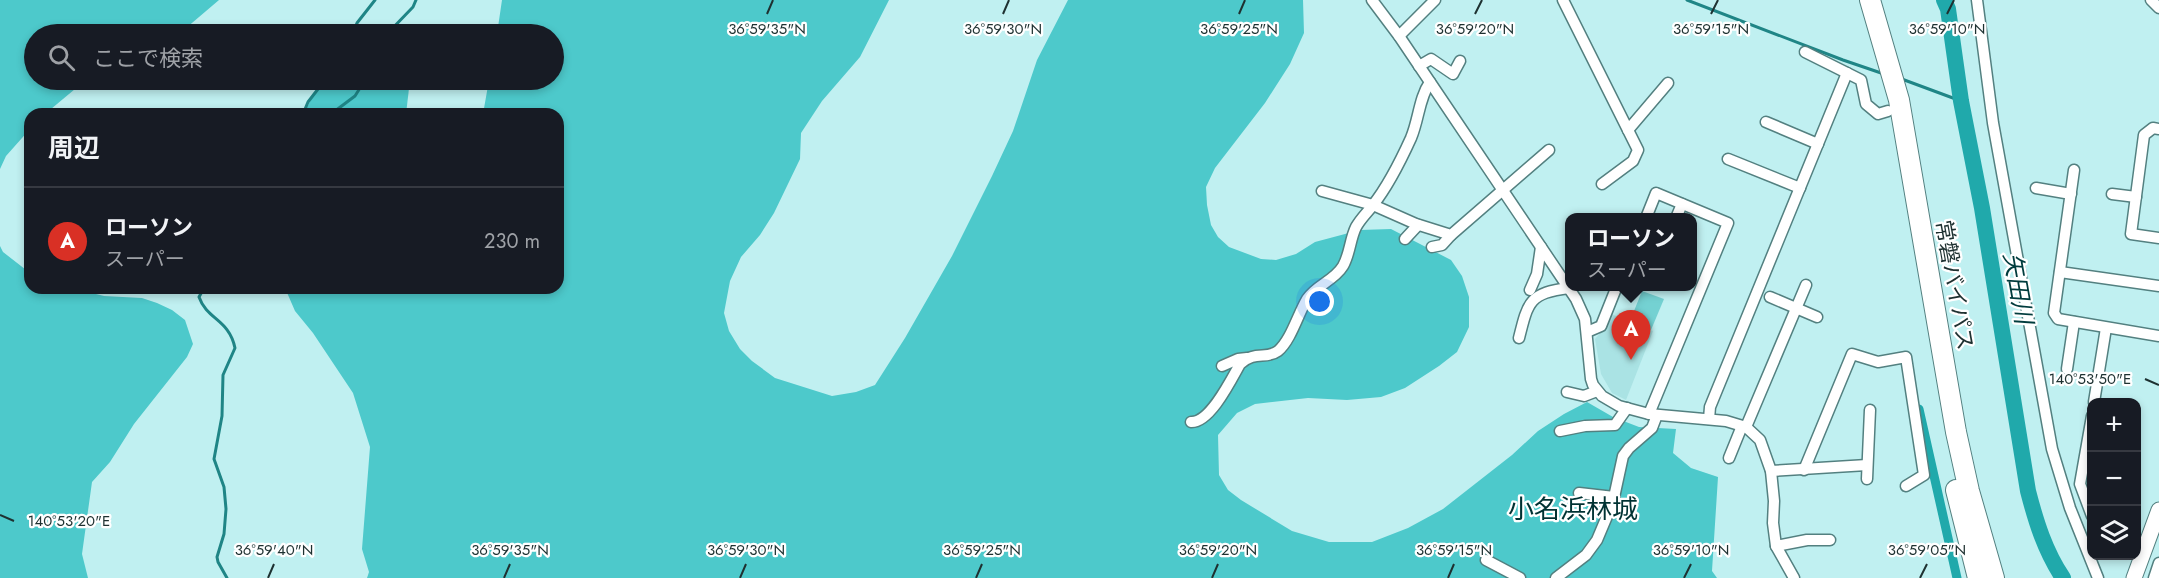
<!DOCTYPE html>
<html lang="ja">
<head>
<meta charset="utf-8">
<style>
	:root { --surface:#171b24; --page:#242831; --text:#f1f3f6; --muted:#9ea1a6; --line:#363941; --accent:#d93025 }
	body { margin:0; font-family:Jost,"Noto Sans JP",sans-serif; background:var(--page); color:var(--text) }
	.controls { position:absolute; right:18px; bottom:18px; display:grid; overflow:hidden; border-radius:12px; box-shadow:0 3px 9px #0003 }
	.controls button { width:54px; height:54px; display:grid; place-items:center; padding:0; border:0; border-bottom:2px solid var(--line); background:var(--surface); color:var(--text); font:30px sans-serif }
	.you { position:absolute; left:1320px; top:302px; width:21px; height:21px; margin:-15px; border:4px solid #fff; border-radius:50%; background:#1a73e8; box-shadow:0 0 0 9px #1a73e833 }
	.badge { display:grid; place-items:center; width:39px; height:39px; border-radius:50%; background:var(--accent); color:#fff; font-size:20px; font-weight:700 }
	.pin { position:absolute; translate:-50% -50px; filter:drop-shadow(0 2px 3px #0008) }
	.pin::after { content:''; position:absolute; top:32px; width:21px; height:18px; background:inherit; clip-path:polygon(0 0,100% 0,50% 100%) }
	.popup { position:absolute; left:1565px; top:213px; width:132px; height:78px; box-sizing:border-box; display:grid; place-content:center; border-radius:12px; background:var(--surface); filter:drop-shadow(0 2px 4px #0005); font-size:20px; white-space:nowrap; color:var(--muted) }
	.popup b { font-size:22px; color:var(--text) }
	.popup::after { content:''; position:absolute; left:50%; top:100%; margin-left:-12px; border:12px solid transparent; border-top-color:var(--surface) }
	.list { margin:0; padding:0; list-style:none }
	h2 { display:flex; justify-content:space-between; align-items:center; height:78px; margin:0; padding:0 24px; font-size:26px }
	h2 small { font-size:20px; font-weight:400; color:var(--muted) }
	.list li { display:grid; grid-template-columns:39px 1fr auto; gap:18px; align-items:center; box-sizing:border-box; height:108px; padding:0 24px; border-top:2px solid var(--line) }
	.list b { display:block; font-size:22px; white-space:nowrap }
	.list p { margin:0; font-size:20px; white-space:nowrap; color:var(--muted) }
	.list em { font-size:20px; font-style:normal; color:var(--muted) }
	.icon { flex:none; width:33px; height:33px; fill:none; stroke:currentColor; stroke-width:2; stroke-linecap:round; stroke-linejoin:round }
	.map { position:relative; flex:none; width:2159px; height:578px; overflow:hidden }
	.search { position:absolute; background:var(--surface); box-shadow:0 3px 9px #0003; left:24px; top:24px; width:540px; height:66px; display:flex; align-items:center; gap:15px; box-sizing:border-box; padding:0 21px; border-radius:33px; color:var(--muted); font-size:22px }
	.panel { position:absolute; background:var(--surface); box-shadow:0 3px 9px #0003; left:24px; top:108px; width:540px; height:186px; border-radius:18px }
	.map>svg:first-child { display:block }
	.built { fill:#aae3e4 }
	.green { fill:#74d1d2 }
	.forest { fill:#4dc9cb }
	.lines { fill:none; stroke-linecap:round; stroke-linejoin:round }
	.stream { stroke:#1f8586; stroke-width:3 }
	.canal { stroke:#20a9ab; stroke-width:9 }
	.river { stroke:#20a9ab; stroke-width:16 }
	.street-casing { stroke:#538080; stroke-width:13 }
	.secondary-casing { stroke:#538080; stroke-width:17 }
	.highway-casing { stroke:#538080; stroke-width:22 }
	.street { stroke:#fff; stroke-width:10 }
	.secondary { stroke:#fff; stroke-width:15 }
	.highway { stroke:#fff; stroke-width:20 }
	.ticks { fill:none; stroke:#1e3131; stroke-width:2 }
	.labels { text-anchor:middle; stroke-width:4.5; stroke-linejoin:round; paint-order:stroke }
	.street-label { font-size:22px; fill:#1e3131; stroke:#fff }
	.water-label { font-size:24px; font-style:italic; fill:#003c3d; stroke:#fff }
	.quarter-label { font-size:26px; fill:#003233; stroke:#fff }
	.ticks-label { font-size:15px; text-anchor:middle; fill:#1e3131; stroke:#fff; stroke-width:4.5; stroke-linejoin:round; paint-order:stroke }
</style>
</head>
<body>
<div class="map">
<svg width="2159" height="578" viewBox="0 0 2159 578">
	<rect width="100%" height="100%" fill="#c0f0f1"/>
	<path class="built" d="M 1611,314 L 1653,331 L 1626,400 L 1612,393 L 1601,374 L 1595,339 L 1604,329 Z"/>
	<path class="green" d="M 1642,291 L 1664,299 L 1651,330 L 1630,321 Z"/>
	<g class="forest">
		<path d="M 0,0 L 219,0 L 179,34 L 34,34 L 34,80 L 92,80 L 75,89 L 45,114 L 30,114 L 30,129 L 6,156 L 0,169 Z"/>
		<path d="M 502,0 L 889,0 L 860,57 L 822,101 L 801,133 L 800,159 L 774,213 L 760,235 L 741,257 L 730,281 L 724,313 L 729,331 L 740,349 L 752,361 L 775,378 L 832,396 L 856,392 L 875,385 L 905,338 L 952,256 L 992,176 L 1013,131 L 1037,60 L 1068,0 L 1303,0 L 1304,33 L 1290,64 L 1265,103 L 1215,168 L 1206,187 L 1207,205 L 1211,225 L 1218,237 L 1229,247 L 1261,259 L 1276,260 L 1296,254 L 1315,242 L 1360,230 L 1391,229 L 1451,260 L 1462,276 L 1469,297 L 1469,327 L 1457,352 L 1439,366 L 1405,388 L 1381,397 L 1347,400 L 1308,398 L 1255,404 L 1237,413 L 1218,435 L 1219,475 L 1228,490 L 1241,500 L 1292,531 L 1329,542 L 1372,542 L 1408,528 L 1443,509 L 1512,455 L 1538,431 L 1564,414 L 1587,402 L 1613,417 L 1639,427 L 1676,429 L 1673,453 L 1691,468 L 1718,477 L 1712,571 L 1717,578 L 367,578 L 369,572 L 362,549 L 370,447 L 353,393 L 313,333 L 295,311 L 285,288 L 558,288 L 558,114 L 483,114 L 489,80 L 554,80 L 554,34 L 497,34 Z"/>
		<path d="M 322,80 L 410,80 L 406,114 L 303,114 Z"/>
		<path d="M 0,246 L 3,252 L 30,273 L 30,288 L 72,288 L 104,296 L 142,298 L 157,303 L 172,310 L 185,320 L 193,344 L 187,357 L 134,424 L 110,462 L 92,482 L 82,554 L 88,578 L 0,578 Z"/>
	</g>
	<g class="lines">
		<g class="stream">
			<path d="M 1687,0 L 1843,60 L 1884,74"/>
			<path d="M 352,34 L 357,23 L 375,0"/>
			<path d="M 387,34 L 413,7 L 416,0"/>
			<path d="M 1899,78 L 1961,101"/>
			<path d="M 303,114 L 308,102 L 325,80"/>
			<path d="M 331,114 L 355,96 L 365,80"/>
			<path d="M 204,288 L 199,297 C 207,320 229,319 235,348 L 223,375 L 222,416 L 214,459 L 224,487 L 226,509 L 224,534 L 217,557 L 218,562 L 227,578"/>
		</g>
		<path class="canal" d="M 1919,409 L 1957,578"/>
		<path class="river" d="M 1944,0 L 1948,9 L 1961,101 L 1982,208 L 2028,491 C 2036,522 2045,551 2063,578"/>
		<defs>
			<g id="street">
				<path d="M 1372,0 L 1399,36 L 1576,299 L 1585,319 L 1591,379 L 1593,385 L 1602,396 L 1619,406 L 1649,414 L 1726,421 L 1746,427 L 1760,440 L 1771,471 L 1774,501 L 1773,523 L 1776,546 L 1794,578"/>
				<path d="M 1563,0 L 1638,150 L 1633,161 L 1602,184"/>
				<path d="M 1977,0 L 1993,123 L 2052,449 L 2070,508 L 2098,578"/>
				<path d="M 2151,0 L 2159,8"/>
				<path d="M 1399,36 L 1435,0"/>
				<path d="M 1805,52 L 1861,80 L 1866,104 L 1878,114 L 1888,111"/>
				<path d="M 1419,66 L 1431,59 L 1453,74 L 1460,61"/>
				<path d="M 1766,122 L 1818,144"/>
				<path d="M 2159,129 L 2153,128 L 2144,135 L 2131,234 L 2159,238"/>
				<path d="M 1628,130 L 1668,83"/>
				<path d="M 1728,159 L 1800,188"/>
				<path d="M 2074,170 L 2054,313 L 2058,319 L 2159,336"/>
				<path d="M 2036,188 L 2071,194"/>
				<path d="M 1322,191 L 1373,205 L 1416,224 L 1451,235 L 1549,150"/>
				<path d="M 2112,194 L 2136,197"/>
				<path d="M 1646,218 L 1656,193 L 1728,223 L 1649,414"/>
				<path d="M 1676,218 L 1682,204"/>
				<path d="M 1405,239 L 1418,225"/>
				<path d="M 1432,247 L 1442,245 L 1451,235"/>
				<path d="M 2060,272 L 2159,286"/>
				<path d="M 1530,290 L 1537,274 L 1541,247"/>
				<path d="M 1770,297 L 1817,317"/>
				<path d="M 1587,332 L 1601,326 L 1617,286"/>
				<path d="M 1519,338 C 1528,301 1530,293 1569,288"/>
				<path d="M 1222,366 L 1238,359 L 1247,358"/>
				<path d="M 2067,369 L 2074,322"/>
				<path d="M 1567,392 L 1584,396 L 1597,391"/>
				<path d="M 2094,402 L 2106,328"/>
				<path d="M 2092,416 L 2080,484 L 2092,516"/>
				<path d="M 1709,419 L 1710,407 L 1847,73"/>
				<path d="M 1191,422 C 1210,423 1231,380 1240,364 C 1255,350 1266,360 1278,351 C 1291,340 1298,314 1307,299 C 1316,285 1334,281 1343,266 C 1350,254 1350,239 1356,227 C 1361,218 1367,213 1373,205 C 1388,186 1401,160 1411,138 C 1419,119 1419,98 1430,82"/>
				<path d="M 1746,427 L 1806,285"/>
				<path d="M 1560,431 L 1585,426 L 1615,425 L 1627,408"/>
				<path d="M 1729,458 L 1742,426"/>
				<path d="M 1804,470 L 1852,354 L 1878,362 L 1906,357 L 1924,475 L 1906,486"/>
				<path d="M 1771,471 L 1867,465"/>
				<path d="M 1867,479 L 1870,410"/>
				<path d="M 1579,493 L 1614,497"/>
				<path d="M 1776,546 L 1807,540 L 1830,540"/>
				<path d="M 1486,560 L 1520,578"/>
				<path d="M 1556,578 L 1586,555 L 1597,540 L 1613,502 L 1623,456 L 1629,448 L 1652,428 L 1657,415"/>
				<path d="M 2154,578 L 2159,563"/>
			</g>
			<path id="secondary" d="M 2134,578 L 2159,510"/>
			<g id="highway">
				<path d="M 1870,0 L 1899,100 L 1956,432 L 1969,491 L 1994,578"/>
				<path d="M 1956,490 L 1978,578"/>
			</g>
		</defs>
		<use href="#street" class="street-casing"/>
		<use href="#secondary" class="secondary-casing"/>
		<use href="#highway" class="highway-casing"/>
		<use href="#street" class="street"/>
		<use href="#secondary" class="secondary"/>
		<use href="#highway" class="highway"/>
	</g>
	<path class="ticks" d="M 767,14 L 773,0M 1003,14 L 1009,0M 1239,14 L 1245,0M 1475,14 L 1482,0M 1711,14 L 1718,0M 1947,14 L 1954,0M 2145,379 L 2159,385M 0,515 L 14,521M 268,578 L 274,564M 504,578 L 510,564M 740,578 L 746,564M 976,578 L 982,564M 1212,578 L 1218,564M 1448,578 L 1454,564M 1684,578 L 1691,564M 1920,578 L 1927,564"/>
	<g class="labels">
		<g class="street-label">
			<text transform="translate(1955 285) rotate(80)" y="8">常磐バイパス</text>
		</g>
		<g class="water-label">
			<text transform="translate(2018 288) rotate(80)" y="8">矢田川</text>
		</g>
		<g class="quarter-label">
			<text x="1573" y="518">小名浜林城</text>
		</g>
	</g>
	<g class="ticks-label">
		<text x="767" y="34">36°59'35"N</text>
		<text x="1003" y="34">36°59'30"N</text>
		<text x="1239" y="34">36°59'25"N</text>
		<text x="1475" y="34">36°59'20"N</text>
		<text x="1711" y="34">36°59'15"N</text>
		<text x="1947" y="34">36°59'10"N</text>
		<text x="2090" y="384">140°53'50"E</text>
		<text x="69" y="526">140°53'20"E</text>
		<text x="274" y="555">36°59'40"N</text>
		<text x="510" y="555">36°59'35"N</text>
		<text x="746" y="555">36°59'30"N</text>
		<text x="982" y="555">36°59'25"N</text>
		<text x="1218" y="555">36°59'20"N</text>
		<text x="1454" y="555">36°59'15"N</text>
		<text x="1691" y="555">36°59'10"N</text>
		<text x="1927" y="555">36°59'05"N</text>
	</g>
</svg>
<div class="controls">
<button>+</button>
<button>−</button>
<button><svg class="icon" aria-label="layers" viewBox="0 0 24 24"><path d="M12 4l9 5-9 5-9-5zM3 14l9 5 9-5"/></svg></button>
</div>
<div class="you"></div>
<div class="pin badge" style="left:1631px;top:360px">A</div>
<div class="popup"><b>ローソン</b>スーパー</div>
<div class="search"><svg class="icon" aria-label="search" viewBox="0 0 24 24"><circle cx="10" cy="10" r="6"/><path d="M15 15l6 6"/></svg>ここで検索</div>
<section class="panel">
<h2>周辺<small></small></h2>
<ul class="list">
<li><span class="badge">A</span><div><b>ローソン</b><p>スーパー</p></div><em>230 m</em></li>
</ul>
</section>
</div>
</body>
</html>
